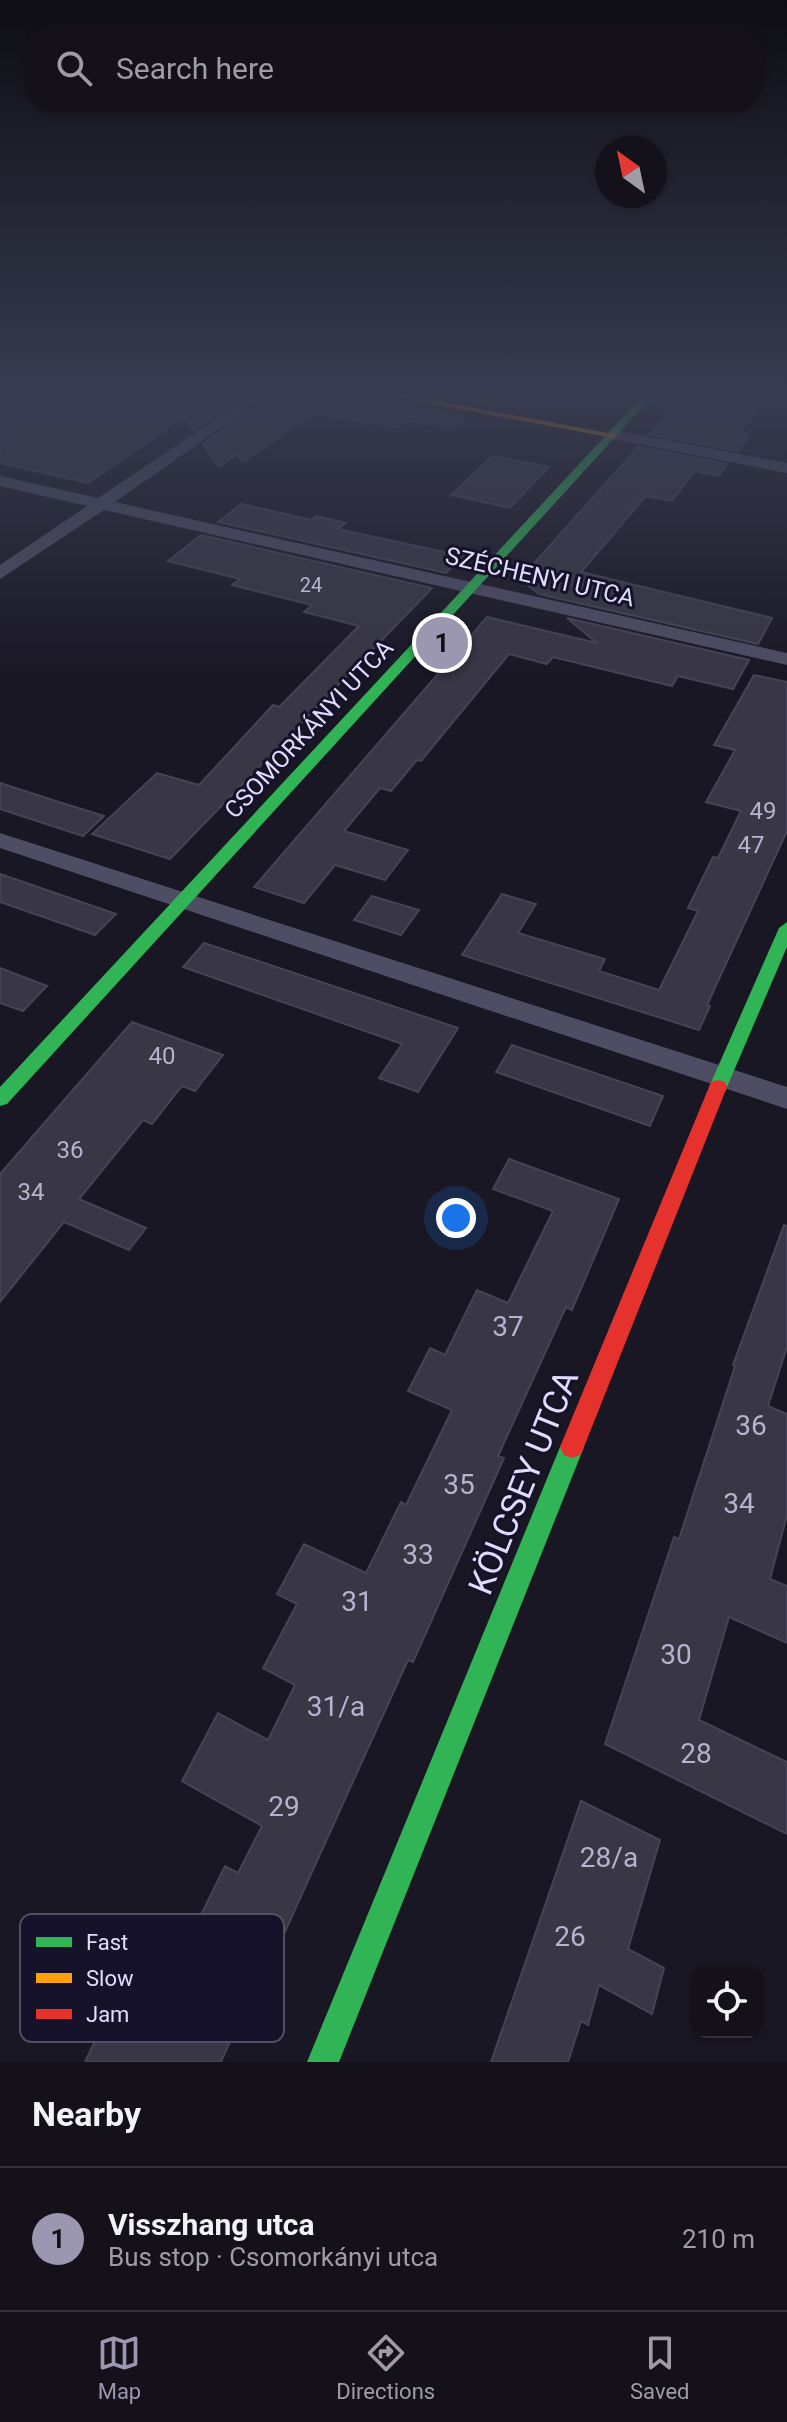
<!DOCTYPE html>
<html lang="en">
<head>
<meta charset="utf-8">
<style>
	:root { --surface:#14111b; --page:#1d1a24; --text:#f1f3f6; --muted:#9d9da3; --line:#33313a; --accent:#9b97b1 }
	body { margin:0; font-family:Roboto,sans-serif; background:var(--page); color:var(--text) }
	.controls { position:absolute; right:24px; bottom:24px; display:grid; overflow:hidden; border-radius:16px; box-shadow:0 2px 6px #0004 }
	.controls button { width:72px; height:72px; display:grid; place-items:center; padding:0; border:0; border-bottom:2px solid var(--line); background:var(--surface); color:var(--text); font:40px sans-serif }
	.compass { position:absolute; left:595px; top:136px; width:72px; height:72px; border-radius:50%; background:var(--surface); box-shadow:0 2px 6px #0004; rotate:327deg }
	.you { position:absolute; left:456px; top:1218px; width:28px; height:28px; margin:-20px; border:6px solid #fff; border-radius:50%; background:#1a73e8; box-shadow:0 0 0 12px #1a73e833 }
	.badge { display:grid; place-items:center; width:52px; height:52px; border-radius:50%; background:var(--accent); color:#111; font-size:26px; font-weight:700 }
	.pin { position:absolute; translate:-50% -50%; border:4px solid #fff; box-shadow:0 2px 8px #0006 }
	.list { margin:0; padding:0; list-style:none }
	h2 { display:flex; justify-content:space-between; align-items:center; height:104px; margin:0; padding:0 32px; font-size:34px }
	h2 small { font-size:26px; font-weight:400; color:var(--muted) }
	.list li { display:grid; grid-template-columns:52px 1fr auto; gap:24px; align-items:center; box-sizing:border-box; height:144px; padding:0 32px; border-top:2px solid var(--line) }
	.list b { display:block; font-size:30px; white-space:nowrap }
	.list p { margin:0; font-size:26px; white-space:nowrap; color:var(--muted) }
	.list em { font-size:26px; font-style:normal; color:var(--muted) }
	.icon { flex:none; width:44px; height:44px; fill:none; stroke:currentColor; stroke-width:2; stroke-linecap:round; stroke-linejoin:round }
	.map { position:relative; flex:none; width:787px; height:2062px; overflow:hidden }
	.search { position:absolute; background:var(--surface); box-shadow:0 2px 6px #0004; left:24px; right:24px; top:24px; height:88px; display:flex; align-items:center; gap:20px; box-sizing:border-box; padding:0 28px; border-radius:32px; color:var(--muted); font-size:30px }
	.sheet { height:248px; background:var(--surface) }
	nav { display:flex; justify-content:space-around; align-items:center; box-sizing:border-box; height:112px; border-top:2px solid var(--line); background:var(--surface); font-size:22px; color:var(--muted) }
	nav a { display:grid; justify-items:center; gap:4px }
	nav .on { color:var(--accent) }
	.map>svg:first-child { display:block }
	.building { fill:#393645; stroke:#474356; stroke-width:2 }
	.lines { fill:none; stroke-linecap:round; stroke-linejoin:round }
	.street { fill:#4f4d64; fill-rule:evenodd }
	.fast { fill:#30b455; fill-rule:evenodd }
	.slow { fill:#ff9f0a; fill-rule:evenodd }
	.jam { fill:#e5322d; fill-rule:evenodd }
	.labels { text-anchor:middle; stroke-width:6; stroke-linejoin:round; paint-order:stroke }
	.far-number-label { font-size:20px; fill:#b6b2cf }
	.far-street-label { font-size:24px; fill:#e0dcfd; stroke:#161229 }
	.number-label { font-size:24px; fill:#b6b2cf }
	.near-number-label { font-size:28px; fill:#b6b2cf }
	.near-street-label { font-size:34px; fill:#e0dcfd; stroke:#161229 }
	.key { fill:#161229; stroke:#534f69; stroke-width:2 }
	.key-label { font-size:22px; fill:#e0dcfd }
</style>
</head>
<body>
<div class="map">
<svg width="787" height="2062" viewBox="0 0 787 2062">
	<rect width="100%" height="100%" fill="#1a1724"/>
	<g class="building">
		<path d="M 67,390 L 152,390 L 231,405 L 194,430 L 184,417 L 88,483 L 0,463 L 0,414 L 28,398 L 46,402 Z"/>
		<path d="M 278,390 L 352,390 L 356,396 L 364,399 L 464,418 L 452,428 L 407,420 L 397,428 L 313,413 L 243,462 L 236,454 L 219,467 L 203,444 L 252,409 L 270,413 L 279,407 L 261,404 Z"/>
		<path d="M 414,390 L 496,390 L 482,402 Z"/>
		<path d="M 688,390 L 762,402 L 740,432 L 750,434 L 738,451 L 649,434 Z"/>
		<path d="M 638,447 L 727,464 L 719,476 L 695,471 L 672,501 L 646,496 L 581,572 L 772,618 L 758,644 L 539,594 L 520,579 Z"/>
		<path d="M 492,456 L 549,467 L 510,508 L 451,495 Z"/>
		<path d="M 241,504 L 312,520 L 316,516 L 346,523 L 338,529 L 463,556 L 446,573 L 218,522 Z"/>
		<path d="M 201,535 L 432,588 L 170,859 L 92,834 L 157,773 L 199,785 L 273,705 L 279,707 L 359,626 L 304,612 L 312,605 L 232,585 L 240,579 L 168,561 Z"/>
		<path d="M 487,617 L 597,643 L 567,618 L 749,660 L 733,689 L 678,676 L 672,686 L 553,657 L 547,664 L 509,654 L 421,761 L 417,760 L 391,791 L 380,788 L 344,831 L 408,850 L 385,880 L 335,865 L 304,903 L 254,887 Z"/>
		<path d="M 754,675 L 787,682 L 787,831 L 707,1005 L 710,1006 L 699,1030 L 462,955 L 502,894 L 536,904 L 518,933 L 605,959 L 599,971 L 659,990 L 698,911 L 688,908 L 713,857 L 718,858 L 741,811 L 706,802 L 735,750 L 714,745 Z"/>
		<path d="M 0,783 L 59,802 L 104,816 L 83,836 L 0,809 Z"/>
		<path d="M 0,874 L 38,887 L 116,914 L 95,935 L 0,902 Z"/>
		<path d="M 372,896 L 419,910 L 401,935 L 354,920 Z"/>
		<path d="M 204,943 L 336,987 L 458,1028 L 418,1092 L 379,1078 L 402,1044 L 183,967 Z"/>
		<path d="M 0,968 L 47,986 L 23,1011 L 0,1003 Z"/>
		<path d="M 132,1022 L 223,1055 L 195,1091 L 182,1086 L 152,1124 L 143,1120 L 79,1199 L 146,1228 L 129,1250 L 64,1222 L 0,1302 L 0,1174 Z"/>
		<path d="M 512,1045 L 663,1096 L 650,1126 L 496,1072 Z"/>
		<path d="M 509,1159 L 619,1199 L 572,1310 L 566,1307 L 498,1456 L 504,1458 L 413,1662 L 408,1660 L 255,1998 L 251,1995 L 221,2062 L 85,2062 L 94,2043 L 51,2015 L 94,1933 L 169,1980 L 225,1866 L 238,1873 L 262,1826 L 182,1781 L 218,1713 L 268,1740 L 295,1685 L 263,1668 L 297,1604 L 277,1594 L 304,1544 L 366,1573 L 401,1502 L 406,1505 L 452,1410 L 408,1391 L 430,1348 L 445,1355 L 477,1290 L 508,1303 L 553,1211 L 493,1189 Z"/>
		<path d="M 784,1225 L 787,1226 L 787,1347 L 768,1406 L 787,1414 L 787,1515 L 770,1579 L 787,1586 L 787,1643 L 729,1617 L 699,1720 L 787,1762 L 787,1834 L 605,1744 L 674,1537 L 679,1539 L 735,1366 L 733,1365 Z"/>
		<path d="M 581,1801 L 660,1840 L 628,1949 L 664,1968 L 652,2014 L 599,1985 L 588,2025 L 581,2021 L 568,2062 L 491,2062 Z"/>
	</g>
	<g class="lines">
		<g class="street">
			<path d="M 18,390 L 35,390 L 0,411 L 0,400 Z"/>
			<path d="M 259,390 L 275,390 L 115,502 L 787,653 L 787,665 L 104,510 L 0,579 L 0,565 L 87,506 L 0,486 L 0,476 L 98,498 Z"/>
			<path d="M 613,430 L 787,463 L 787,473 L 607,438 L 607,432 Z"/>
			<path d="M 0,833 L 787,1087 L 787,1109 L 0,848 Z"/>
		</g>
		<g class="fast">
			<path d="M 648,390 L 658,390 L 7,1104 L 0,1106 L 0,1087 Z"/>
			<path d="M 787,922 L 787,947 L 727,1087 L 725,1092 L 711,1092 L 709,1087 L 779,928 Z"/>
			<path d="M 572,1436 L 580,1439 L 584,1447 L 339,2062 L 307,2062 L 560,1447 L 564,1439 Z"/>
		</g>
		<path class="slow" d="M 360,390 L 379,390 L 618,435 L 613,438 Z"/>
		<path class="jam" d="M 718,1080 L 725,1082 L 727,1087 L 584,1447 L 580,1455 L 572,1458 L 564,1455 L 560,1447 L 709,1087 L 711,1082 Z"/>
	</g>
	<linearGradient id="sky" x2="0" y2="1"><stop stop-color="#0e0d14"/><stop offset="0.58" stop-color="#383c50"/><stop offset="1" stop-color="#383c50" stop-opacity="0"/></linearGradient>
	<rect width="787" height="678" fill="url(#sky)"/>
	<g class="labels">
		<g class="far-number-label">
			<text x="311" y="592">24</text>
		</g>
		<g class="far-street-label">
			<text transform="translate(540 577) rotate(13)" y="8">SZÉCHENYI UTCA</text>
			<text transform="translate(309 729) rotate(-47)" y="8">CSOMORKÁNYI UTCA</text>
		</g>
		<g class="number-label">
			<text x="763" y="819">49</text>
			<text x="751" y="853">47</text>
			<text x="162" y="1064">40</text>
			<text x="70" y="1158">36</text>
			<text x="31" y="1200">34</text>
		</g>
		<g class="near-number-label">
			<text x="508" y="1336">37</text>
			<text x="751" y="1435">36</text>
			<text x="459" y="1494">35</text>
			<text x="739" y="1513">34</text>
			<text x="418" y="1564">33</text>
			<text x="357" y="1611">31</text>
			<text x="676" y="1664">30</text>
			<text x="336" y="1716">31/a</text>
			<text x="696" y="1763">28</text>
			<text x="284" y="1816">29</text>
			<text x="609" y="1867">28/a</text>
			<text x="570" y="1946">26</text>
		</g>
		<g class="near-street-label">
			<text transform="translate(523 1482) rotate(-68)" y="12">KÖLCSEY UTCA</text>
		</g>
	</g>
	<rect x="20" y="1914" width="264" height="128" rx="12" class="key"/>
	<rect x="36" y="1937" width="36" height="10" fill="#30b455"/>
	<rect x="36" y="1973" width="36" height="10" fill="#ff9f0a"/>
	<rect x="36" y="2009" width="36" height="10" fill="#e5322d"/>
	<g class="key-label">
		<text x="86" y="1950">Fast</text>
		<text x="86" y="1986">Slow</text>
		<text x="86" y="2022">Jam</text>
	</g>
</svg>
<div class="controls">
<button><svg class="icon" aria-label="locate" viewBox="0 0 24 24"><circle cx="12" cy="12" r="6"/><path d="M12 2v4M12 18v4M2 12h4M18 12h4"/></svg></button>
</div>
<svg class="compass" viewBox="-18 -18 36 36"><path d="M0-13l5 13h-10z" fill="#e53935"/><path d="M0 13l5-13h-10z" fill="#9d9da3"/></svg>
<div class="you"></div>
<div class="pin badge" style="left:442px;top:643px">1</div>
<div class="search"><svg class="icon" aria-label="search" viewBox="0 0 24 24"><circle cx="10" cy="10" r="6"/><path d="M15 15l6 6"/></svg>Search here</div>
</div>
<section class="sheet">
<h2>Nearby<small></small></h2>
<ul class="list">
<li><span class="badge">1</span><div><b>Visszhang utca</b><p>Bus stop · Csomorkányi utca</p></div><em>210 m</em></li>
</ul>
</section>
<nav>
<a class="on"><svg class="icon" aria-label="map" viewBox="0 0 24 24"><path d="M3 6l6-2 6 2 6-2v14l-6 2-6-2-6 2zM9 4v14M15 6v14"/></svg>Map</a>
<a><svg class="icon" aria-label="directions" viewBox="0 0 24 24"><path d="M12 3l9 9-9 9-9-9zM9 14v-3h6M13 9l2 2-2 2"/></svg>Directions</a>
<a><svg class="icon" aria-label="saved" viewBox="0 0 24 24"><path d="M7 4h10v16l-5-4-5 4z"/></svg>Saved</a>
</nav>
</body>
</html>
